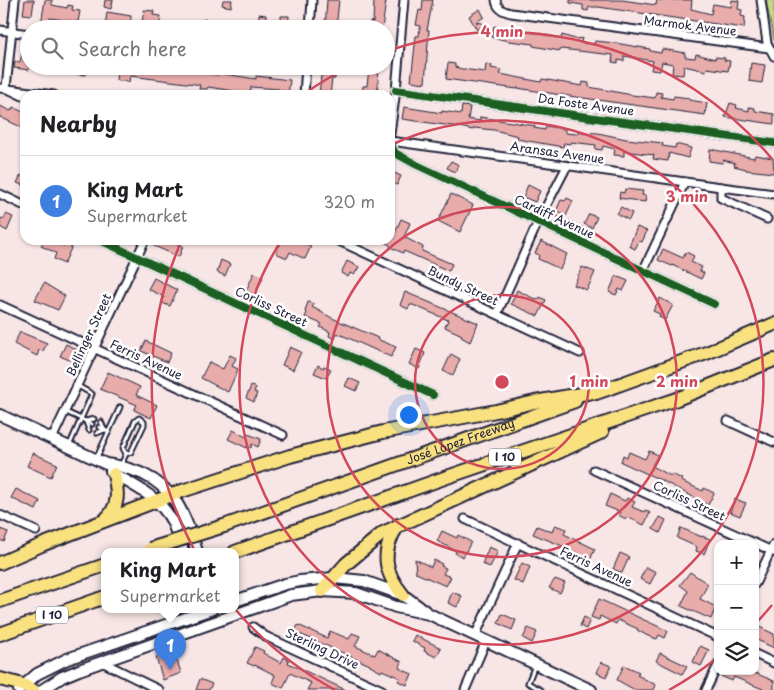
<!DOCTYPE html>
<html lang="en">
<head>
<meta charset="utf-8">
<style>
	:root { --surface:#fff; --page:#f6f6f6; --text:#202124; --muted:#757577; --line:#e0e0e0; --accent:#0b8043 }
	body { margin:0; font-family:"Playpen Sans",sans-serif; background:var(--page); color:var(--text) }
	.controls { position:absolute; right:15px; bottom:15px; display:grid; overflow:hidden; border-radius:10px; box-shadow:0 1px 4px #0004 }
	.controls button { width:45px; height:45px; display:grid; place-items:center; padding:0; border:0; border-bottom:1px solid var(--line); background:var(--surface); color:var(--text); font:25px sans-serif }
	.you { position:absolute; left:408px; top:414px; width:18px; height:18px; margin:-12px; border:4px solid #fff; border-radius:50%; background:#1a73e8; box-shadow:0 0 0 8px #1a73e833 }
	.badge { display:grid; place-items:center; width:32px; height:32px; border-radius:50%; background:var(--accent); color:#fff; font-size:16px; font-weight:700 }
	.pin { position:absolute; translate:-50% -41px; filter:drop-shadow(0 1px 2px #0008) }
	.pin::after { content:''; position:absolute; top:26px; width:18px; height:15px; background:inherit; clip-path:polygon(0 0,100% 0,50% 100%) }
	.popup { position:absolute; left:101px; top:548px; width:138px; height:65px; box-sizing:border-box; display:grid; place-content:center; border-radius:10px; background:var(--surface); filter:drop-shadow(0 1px 4px #0005); font-size:16px; white-space:nowrap; color:var(--muted) }
	.popup b { font-size:19px; color:var(--text) }
	.popup::after { content:''; position:absolute; left:50%; top:100%; margin-left:-10px; border:10px solid transparent; border-top-color:var(--surface) }
	.list { margin:0; padding:0; list-style:none }
	h2 { display:flex; justify-content:space-between; align-items:center; height:65px; margin:0; padding:0 20px; font-size:21px }
	h2 small { font-size:16px; font-weight:400; color:var(--muted) }
	.list li { display:grid; grid-template-columns:32px 1fr auto; gap:15px; align-items:center; box-sizing:border-box; height:90px; padding:0 20px; border-top:1px solid var(--line) }
	.list b { display:block; font-size:19px; white-space:nowrap }
	.list p { margin:0; font-size:16px; white-space:nowrap; color:var(--muted) }
	.list em { font-size:16px; font-style:normal; color:var(--muted) }
	.icon { flex:none; width:28px; height:28px; fill:none; stroke:currentColor; stroke-width:2; stroke-linecap:round; stroke-linejoin:round }
	.map { position:relative; flex:none; width:774px; height:690px; overflow:hidden }
	.search { position:absolute; background:var(--surface); box-shadow:0 1px 4px #0004; left:20px; top:20px; width:375px; height:55px; display:flex; align-items:center; gap:12px; box-sizing:border-box; padding:0 18px; border-radius:28px; color:var(--muted); font-size:19px }
	.panel { position:absolute; background:var(--surface); box-shadow:0 1px 4px #0004; left:20px; top:90px; width:375px; height:155px; border-radius:15px }
	.map>svg:first-child { display:block }
	.park { fill:#c6d588; stroke:#747c62 }
	.building { fill:#e8acab; stroke:#22223b }
	.lines { fill:none; stroke-linecap:round; stroke-linejoin:round }
	.lane-casing { stroke:#22223b; stroke-width:7 }
	.street-casing { stroke:#22223b; stroke-width:11 }
	.secondary-casing { stroke:#22223b; stroke-width:14 }
	.highway-casing { stroke:#22223b; stroke-width:16 }
	.lane { stroke:#fff; stroke-width:3 }
	.street { stroke:#fff; stroke-width:7 }
	.secondary { stroke:#fff; stroke-width:10 }
	.highway { stroke:#fae180; stroke-width:12 }
	.highway-bridge-casing { stroke:#22223b; stroke-width:16; stroke-linecap:butt }
	.highway-bridge { stroke:#fae180; stroke-width:12 }
	.cycleway-casing { stroke:#fff; stroke-width:11 }
	.cycleway { stroke:#1b5e20; stroke-width:8 }
	.ring { fill:none; stroke:#d1495b; stroke-width:2.5 }
	.labels { text-anchor:middle; stroke-width:5; stroke-linejoin:round; paint-order:stroke }
	.shield { fill:#fff; stroke:#646476; stroke-width:1 }
	.shield-label { font-size:11px; font-weight:bold; fill:#22223b }
	.street-label { font-size:12px; fill:#22223b; stroke:#fff }
	.centre { fill:#d1495b; stroke:#fff; stroke-width:2.5 }
	.ring-label { font-size:15px; text-anchor:middle; font-weight:bold; fill:#d1495b; stroke:#fff; stroke-width:5; stroke-linejoin:round; paint-order:stroke }
</style>
</head>
<body>
<div class="map">
<svg width="774" height="690" viewBox="0 0 774 690">
	<rect width="100%" height="100%" fill="#f8e6e6"/>
	<filter id="ink" filterUnits="userSpaceOnUse"><feTurbulence type="fractalNoise" baseFrequency=".02" numOctaves="2"/><feDisplacementMap in="SourceGraphic" scale="10" xChannelSelector="R" yChannelSelector="G"/><feConvolveMatrix kernelMatrix="1 2 1 2 8 2 1 2 1" color-interpolation-filters="sRGB"/></filter>
	<g filter="url(#ink)">
		<path class="park" d="M 766,0 L 774,0 L 774,40 Z"/>
		<g class="building">
			<path d="M 25,0 L 34,0 L 32,15 L 23,14 Z"/>
			<path d="M 45,0 L 52,0 L 52,5 L 67,8 L 68,5 L 73,6 L 72,10 L 80,11 L 78,22 L 50,18 L 49,25 L 41,24 Z"/>
			<path d="M 105,0 L 113,0 L 111,9 L 104,7 Z"/>
			<path d="M 223,0 L 232,0 L 231,7 L 222,5 Z"/>
			<path d="M 327,0 L 339,0 L 336,29 L 325,29 Z"/>
			<path d="M 374,0 L 386,1 L 382,29 L 370,27 L 370,21 L 373,22 Z"/>
			<path d="M 423,0 L 433,0 L 427,30 L 429,30 L 425,83 L 411,81 L 416,36 L 419,36 L 420,26 L 416,25 L 419,10 L 422,11 Z"/>
			<path d="M 570,0 L 622,0 L 656,5 L 657,0 L 692,0 L 691,9 L 711,14 L 713,4 L 731,7 L 732,0 L 739,1 L 738,9 L 742,10 L 741,16 L 745,17 L 744,28 L 598,7 L 589,7 L 588,11 L 583,10 L 583,5 L 570,3 Z"/>
			<path d="M 480,9 L 484,17 L 476,22 L 486,24 L 477,30 L 469,16 Z"/>
			<path d="M 144,10 L 154,11 L 153,15 L 161,16 L 159,29 L 141,29 Z"/>
			<path d="M 107,12 L 131,16 L 130,29 L 105,27 Z"/>
			<path d="M 259,14 L 266,15 L 266,29 L 258,29 Z"/>
			<path d="M 281,16 L 289,16 L 288,29 L 281,29 Z"/>
			<path d="M 204,19 L 215,21 L 214,29 L 202,29 Z"/>
			<path d="M 184,23 L 202,25 L 202,29 L 183,29 Z"/>
			<path d="M 494,26 L 515,31 L 538,33 L 561,39 L 562,35 L 575,39 L 582,38 L 581,43 L 594,44 L 595,41 L 615,43 L 650,49 L 650,51 L 661,53 L 662,49 L 685,53 L 685,57 L 695,58 L 696,54 L 715,59 L 715,57 L 725,58 L 724,60 L 730,61 L 728,71 L 707,68 L 706,71 L 684,66 L 683,75 L 672,74 L 673,64 L 662,62 L 660,71 L 651,70 L 653,61 L 624,56 L 624,61 L 618,60 L 618,63 L 612,62 L 613,55 L 561,49 L 560,51 L 533,46 L 533,44 L 509,41 L 491,37 Z"/>
			<path d="M 23,49 L 29,50 L 29,70 L 14,68 L 15,61 L 20,62 Z"/>
			<path d="M 448,63 L 455,64 L 455,67 L 462,69 L 485,72 L 486,64 L 492,65 L 491,68 L 501,70 L 500,74 L 541,82 L 542,79 L 582,86 L 583,82 L 589,83 L 589,87 L 632,95 L 655,98 L 656,92 L 662,93 L 661,97 L 673,99 L 674,96 L 689,98 L 689,100 L 707,103 L 705,115 L 555,94 L 517,88 L 517,89 L 446,79 Z"/>
			<path d="M 751,63 L 765,65 L 762,83 L 749,81 Z"/>
			<path d="M 76,66 L 87,66 L 86,75 L 76,74 Z"/>
			<path d="M 95,66 L 145,66 L 154,69 L 175,71 L 176,69 L 218,75 L 218,73 L 256,79 L 256,76 L 290,80 L 288,95 L 279,95 L 279,89 L 251,87 L 250,94 L 233,95 L 234,91 L 208,87 L 207,89 L 199,89 L 200,85 L 195,84 L 130,76 L 129,82 L 116,80 L 117,73 L 95,70 Z"/>
			<path d="M 322,66 L 333,66 L 333,70 L 335,70 L 335,79 L 332,79 L 330,95 L 319,95 Z"/>
			<path d="M 369,68 L 379,69 L 377,95 L 362,95 L 363,86 L 367,86 Z"/>
			<path d="M 730,103 L 737,105 L 736,108 L 749,111 L 749,107 L 755,108 L 755,111 L 774,114 L 774,124 L 725,117 Z"/>
			<path d="M 0,106 L 11,111 L 13,107 L 25,113 L 25,129 L 0,117 Z"/>
			<path d="M 462,106 L 470,107 L 468,119 L 480,121 L 480,117 L 530,125 L 535,126 L 534,128 L 545,130 L 546,126 L 565,129 L 565,133 L 577,134 L 578,132 L 598,133 L 626,139 L 663,143 L 662,146 L 675,148 L 676,144 L 691,148 L 688,158 L 669,153 L 668,161 L 653,159 L 654,155 L 624,151 L 624,156 L 614,155 L 615,149 L 603,146 L 602,150 L 595,149 L 596,145 L 571,142 L 571,144 L 564,143 L 563,147 L 517,139 L 518,136 L 494,130 L 474,128 L 473,130 L 459,127 L 402,119 L 404,107 L 442,113 L 442,111 L 461,114 Z"/>
			<path d="M 710,149 L 754,158 L 755,155 L 773,158 L 774,173 L 746,170 L 746,169 L 734,166 L 735,163 L 723,160 L 722,163 L 709,161 Z"/>
			<path d="M 451,161 L 459,165 L 455,172 L 447,168 Z"/>
			<path d="M 390,171 L 401,176 L 397,185 L 390,182 Z"/>
			<path d="M 21,175 L 25,177 L 25,186 L 17,183 Z"/>
			<path d="M 528,185 L 540,191 L 535,202 L 523,197 Z"/>
			<path d="M 625,189 L 643,191 L 642,195 L 646,196 L 645,202 L 619,198 L 620,192 L 624,193 Z"/>
			<path d="M 451,194 L 473,205 L 460,232 L 438,221 Z"/>
			<path d="M 567,198 L 573,201 L 566,216 L 556,211 L 561,200 L 565,201 Z"/>
			<path d="M 621,207 L 632,213 L 629,220 L 617,214 Z"/>
			<path d="M 6,214 L 13,217 L 7,231 L 0,227 L 0,218 L 4,219 Z"/>
			<path d="M 589,214 L 597,217 L 592,228 L 584,224 Z"/>
			<path d="M 401,219 L 410,223 L 404,237 L 423,247 L 422,251 L 452,264 L 449,271 L 404,251 L 403,253 L 390,247 L 390,245 L 380,240 L 390,240 L 390,233 L 394,235 Z"/>
			<path d="M 637,227 L 647,231 L 642,242 L 639,241 L 635,249 L 629,246 Z"/>
			<path d="M 44,240 L 52,240 L 64,246 L 65,243 L 72,246 L 64,264 L 54,259 L 56,253 L 41,246 Z"/>
			<path d="M 154,240 L 162,240 L 170,243 L 171,241 L 183,246 L 179,257 L 152,245 Z"/>
			<path d="M 282,240 L 298,240 L 311,246 L 305,259 L 290,252 L 287,258 L 276,253 Z"/>
			<path d="M 541,241 L 567,254 L 560,269 L 538,259 L 539,255 L 535,253 Z"/>
			<path d="M 663,249 L 683,258 L 686,252 L 694,256 L 691,262 L 702,267 L 700,271 L 704,273 L 701,279 L 672,265 L 672,266 L 658,260 Z"/>
			<path d="M 221,260 L 230,264 L 225,276 L 217,272 Z"/>
			<path d="M 347,261 L 359,267 L 354,275 L 350,273 L 348,277 L 341,273 Z"/>
			<path d="M 582,267 L 595,272 L 587,290 L 574,285 Z"/>
			<path d="M 254,273 L 263,277 L 255,295 L 246,291 Z"/>
			<path d="M 616,276 L 628,281 L 623,291 L 619,289 L 616,295 L 609,292 Z"/>
			<path d="M 154,278 L 177,290 L 170,306 L 162,303 L 164,297 L 148,289 Z"/>
			<path d="M 44,283 L 65,296 L 58,310 L 35,300 Z"/>
			<path d="M 517,290 L 533,298 L 539,299 L 540,297 L 546,300 L 538,316 L 511,304 Z"/>
			<path d="M 405,292 L 478,323 L 470,342 L 461,337 L 462,335 L 445,327 L 448,320 L 413,305 L 410,305 L 408,309 L 400,305 Z"/>
			<path d="M 660,298 L 673,305 L 665,320 L 659,317 L 660,314 L 653,311 Z"/>
			<path d="M 308,302 L 314,304 L 312,307 L 332,318 L 378,338 L 377,339 L 396,347 L 391,357 L 337,333 L 335,339 L 329,336 L 330,332 L 320,327 L 322,324 L 305,317 L 307,313 L 305,311 Z"/>
			<path d="M 20,332 L 47,343 L 43,351 L 39,350 L 37,356 L 14,344 Z"/>
			<path d="M 146,341 L 171,353 L 167,362 L 141,351 Z"/>
			<path d="M 66,344 L 81,352 L 76,363 L 60,356 Z"/>
			<path d="M 290,347 L 301,352 L 293,370 L 282,365 Z"/>
			<path d="M 416,349 L 425,353 L 419,369 L 409,364 Z"/>
			<path d="M 451,354 L 460,359 L 453,375 L 443,371 Z"/>
			<path d="M 230,355 L 236,358 L 232,366 L 238,369 L 228,392 L 201,378 L 209,362 L 223,369 Z"/>
			<path d="M 318,365 L 323,368 L 324,366 L 331,369 L 326,378 L 314,373 Z"/>
			<path d="M 108,372 L 140,387 L 136,395 L 157,405 L 151,418 L 134,410 L 137,405 L 100,389 Z"/>
			<path d="M 349,378 L 360,383 L 356,391 L 345,386 Z"/>
			<path d="M 251,386 L 256,388 L 254,392 L 257,393 L 254,402 L 246,398 Z"/>
			<path d="M 233,430 L 246,437 L 248,434 L 261,439 L 258,447 L 252,444 L 251,448 L 247,446 L 247,448 L 228,439 Z"/>
			<path d="M 649,451 L 658,455 L 652,466 L 671,476 L 672,474 L 682,479 L 681,481 L 703,491 L 704,488 L 714,493 L 708,505 L 663,481 L 621,462 L 623,455 L 627,457 L 629,452 L 645,459 Z"/>
			<path d="M 33,453 L 57,464 L 51,477 L 27,466 Z"/>
			<path d="M 16,489 L 40,501 L 36,510 L 11,498 Z"/>
			<path d="M 610,494 L 625,501 L 627,498 L 635,502 L 632,507 L 644,512 L 645,510 L 650,513 L 644,525 L 627,517 L 626,519 L 618,515 L 620,512 L 605,506 Z"/>
			<path d="M 735,499 L 746,503 L 740,516 L 730,512 Z"/>
			<path d="M 660,517 L 666,520 L 660,533 L 653,529 Z"/>
			<path d="M 555,525 L 566,529 L 564,534 L 595,549 L 590,560 L 565,547 L 533,534 L 537,526 L 552,532 Z"/>
			<path d="M 681,528 L 702,537 L 702,536 L 710,539 L 704,554 L 696,551 L 697,547 L 677,538 Z"/>
			<path d="M 0,529 L 8,532 L 4,542 L 0,540 Z"/>
			<path d="M 442,531 L 457,538 L 458,535 L 471,542 L 463,557 L 455,553 L 456,551 L 437,541 Z"/>
			<path d="M 489,547 L 498,551 L 490,567 L 482,564 Z"/>
			<path d="M 620,553 L 629,557 L 622,573 L 613,569 Z"/>
			<path d="M 415,559 L 431,567 L 434,560 L 442,564 L 441,566 L 446,568 L 443,574 L 451,577 L 446,586 L 416,573 Z"/>
			<path d="M 522,563 L 530,567 L 523,584 L 514,580 Z"/>
			<path d="M 646,567 L 656,572 L 650,584 L 640,579 Z"/>
			<path d="M 690,572 L 708,584 L 700,599 L 716,607 L 711,619 L 681,606 L 688,591 L 680,585 Z"/>
			<path d="M 555,579 L 565,583 L 560,593 L 549,588 Z"/>
			<path d="M 452,592 L 462,596 L 457,607 L 448,603 Z"/>
			<path d="M 599,599 L 668,631 L 665,638 L 659,635 L 657,639 L 648,636 L 637,630 L 638,629 L 618,620 L 616,624 L 600,616 L 599,620 L 591,617 Z"/>
			<path d="M 502,614 L 516,620 L 512,630 L 498,623 Z"/>
			<path d="M 584,617 L 590,620 L 586,629 L 580,626 Z"/>
			<path d="M 298,625 L 327,638 L 330,631 L 349,639 L 352,633 L 360,636 L 355,646 L 375,655 L 378,649 L 402,662 L 399,668 L 412,674 L 407,685 L 398,681 L 400,678 L 382,670 L 381,672 L 370,666 L 370,665 L 295,632 Z"/>
			<path d="M 755,625 L 774,634 L 774,648 L 755,639 Z"/>
			<path d="M 528,628 L 537,632 L 532,643 L 523,638 Z"/>
			<path d="M 415,635 L 441,648 L 436,657 L 424,651 L 425,648 L 412,641 Z"/>
			<path d="M 700,646 L 709,650 L 701,666 L 693,662 Z"/>
			<path d="M 255,647 L 264,651 L 263,653 L 281,663 L 284,657 L 289,660 L 288,663 L 346,690 L 307,690 L 311,683 L 290,673 L 283,688 L 272,683 L 275,675 L 255,665 L 254,666 L 247,663 Z"/>
			<path d="M 171,651 L 175,661 L 177,660 L 181,673 L 163,680 L 156,657 Z"/>
			<path d="M 660,653 L 687,666 L 682,674 L 656,661 Z"/>
			<path d="M 601,662 L 611,666 L 606,677 L 597,673 Z"/>
			<path d="M 624,665 L 639,672 L 637,675 L 656,685 L 654,690 L 635,690 L 617,680 Z"/>
			<path d="M 722,671 L 750,671 L 774,681 L 774,690 L 765,690 L 734,677 L 732,681 L 721,676 L 723,672 Z"/>
			<path d="M 200,679 L 212,684 L 209,690 L 196,690 Z"/>
		</g>
		<g class="lines">
			<defs>
				<g id="lane">
					<path d="M 66,412 L 92,424"/>
					<path d="M 86,421 L 94,419"/>
					<path d="M 86,422 L 89,430"/>
					<path d="M 101,422 L 104,429"/>
					<path d="M 99,427 L 109,432"/>
					<path d="M 97,433 L 104,430"/>
					<path d="M 70,444 L 92,394 L 78,386"/>
					<path d="M 97,457 L 120,407"/>
					<path d="M 121,465 L 126,454 L 131,452 L 144,425 L 144,422 L 139,418 L 135,421 L 123,448 L 126,454"/>
					<path d="M 535,665 L 528,683 L 541,690"/>
				</g>
				<g id="street">
					<path d="M 15,0 L 6,88 L 25,97"/>
					<path d="M 496,0 C 497,9 503,11 511,13 L 769,48"/>
					<path d="M 761,0 L 767,43 L 774,56"/>
					<path d="M 310,29 L 312,0"/>
					<path d="M 0,30 L 29,34"/>
					<path d="M 0,88 L 54,95"/>
					<path d="M 396,90 L 774,143"/>
					<path d="M 304,95 L 306,66"/>
					<path d="M 390,134 L 396,90 L 404,0"/>
					<path d="M 390,141 L 721,187"/>
					<path d="M 390,143 L 395,153 L 417,165 L 714,304"/>
					<path d="M 0,194 L 25,206"/>
					<path d="M 767,219 L 721,198 L 721,187 L 774,194"/>
					<path d="M 100,240 L 433,395"/>
					<path d="M 337,240 L 580,353"/>
					<path d="M 643,271 L 685,182"/>
					<path d="M 0,305 L 283,435"/>
					<path d="M 497,314 L 538,222 L 567,166"/>
					<path d="M 728,421 L 774,442"/>
					<path d="M 52,439 L 145,240"/>
					<path d="M 594,470 L 774,552"/>
					<path d="M 0,515 L 36,531"/>
					<path d="M 465,519 L 718,637"/>
					<path d="M 755,584 L 774,544"/>
					<path d="M 253,627 L 265,636 L 382,690"/>
					<path d="M 475,636 L 518,543"/>
					<path d="M 755,654 L 774,663"/>
					<path d="M 102,662 L 159,690"/>
					<path d="M 465,690 L 486,641"/>
					<path d="M 706,690 L 718,665"/>
				</g>
				<g id="secondary">
					<path d="M 0,415 L 106,464 C 119,465 131,469 143,474 C 178,491 185,517 197,551"/>
					<path d="M 111,471 L 114,474 C 135,486 160,498 172,521 C 176,531 179,541 183,551"/>
					<path d="M 235,601 L 285,584 L 300,581 L 334,578 L 364,581 L 403,595 L 429,614 L 591,690"/>
					<path d="M 19,690 L 37,674 L 67,659 L 212,609"/>
					<path d="M 42,690 L 62,677 L 79,670 L 291,595 L 322,591 L 356,593 L 396,607 L 429,614"/>
				</g>
				<g id="highway">
					<path d="M 596,393 L 709,352 L 774,324"/>
					<path d="M 105,520 C 120,506 118,492 114,474"/>
					<path d="M 398,525 C 381,551 383,571 403,595"/>
					<path id="s1" d="M 224,526 L 575,401"/>
					<path d="M 235,552 L 450,476 L 677,399 L 774,360"/>
					<path d="M 0,563 L 44,544 L 182,491 L 290,456 L 383,432 L 496,411 L 535,402 L 604,390"/>
					<path d="M 322,591 L 346,564 L 383,533 L 602,432"/>
					<path d="M 0,601 L 105,565"/>
					<path d="M 0,634 L 105,597"/>
					<path d="M 0,679 L 23,685 L 33,690"/>
				</g>
			</defs>
			<use href="#lane" class="lane-casing"/>
			<use href="#street" class="street-casing"/>
			<use href="#secondary" class="secondary-casing"/>
			<use href="#highway" class="highway-casing"/>
			<use href="#lane" class="lane"/>
			<use href="#street" class="street"/>
			<use href="#secondary" class="secondary"/>
			<use href="#highway" class="highway"/>
			<defs>
				<path id="highway-bridge" d="M 150,549 L 224,526"/>
			</defs>
			<use href="#highway-bridge" class="highway-bridge-casing"/>
			<use href="#highway-bridge" class="highway-bridge"/>
			<defs>
				<g id="cycleway">
					<path d="M 396,90 L 774,143"/>
					<path d="M 390,143 L 395,153 L 417,165 L 714,304"/>
					<path d="M 100,240 L 433,395"/>
				</g>
			</defs>
			<use href="#cycleway" class="cycleway-casing"/>
			<use href="#cycleway" class="cycleway"/>
		</g>
	</g>
	<g class="ring">
		<circle cx="502" cy="382" r="87"/>
		<circle cx="502" cy="382" r="175"/>
		<path d="M391 145A262 262 0 1 1 281 241"/>
		<path d="M772 605A350 350 0 0 1 756 623M717 658A350 350 0 0 1 669 690M335 690A350 350 0 0 1 181 242M304 94A350 350 0 0 1 349 67M388 51A350 350 0 0 1 772 159"/>
	</g>
	<g class="labels">
		<g class="shield">
			<rect x="489" y="448.5" width="32" height="17" rx="4"/>
			<rect x="36" y="606.5" width="32" height="17" rx="4"/>
		</g>
		<g class="shield-label">
			<text x="505" y="461">I 10</text>
			<text x="52" y="619">I 10</text>
		</g>
		<g class="street-label">
			<text transform="translate(690 26) rotate(7)" y="4">Marmok Avenue</text>
			<text transform="translate(586 105) rotate(8)" y="4">Da Foste Avenue</text>
			<text transform="translate(557 153) rotate(8)" y="4">Aransas Avenue</text>
			<text transform="translate(554 217) rotate(25)" y="4">Cardiff Avenue</text>
			<text transform="translate(463 286) rotate(25)" y="4">Bundy Street</text>
			<text transform="translate(271 307) rotate(25)" y="4">Corliss Street</text>
			<text transform="translate(89 335) rotate(-65)" y="4">Bellinger Street</text>
			<text transform="translate(146 360) rotate(25)" y="4">Ferris Avenue</text>
			<text dy="4" stroke="none"><textPath href="#s1" startOffset="251">José López Freeway</textPath></text>
			<text transform="translate(689 501) rotate(25)" y="4">Corliss Street</text>
			<text transform="translate(596 567) rotate(25)" y="4">Ferris Avenue</text>
			<text transform="translate(322 649) rotate(25)" y="4">Sterling Drive</text>
		</g>
	</g>
	<circle cx="502" cy="382" r="8" class="centre"/>
	<g class="ring-label">
		<text x="502" y="37">4 min</text>
		<text x="687" y="202">3 min</text>
		<text x="589" y="387">1 min</text>
		<text x="677" y="387">2 min</text>
	</g>
</svg>
<div class="controls">
<button>+</button>
<button>−</button>
<button><svg class="icon" aria-label="layers" viewBox="0 0 24 24"><path d="M12 4l9 5-9 5-9-5zM3 14l9 5 9-5"/></svg></button>
</div>
<div class="you"></div>
<div class="pin badge" style="left:170px;top:670px;background:#3f7fe0">1</div>
<div class="popup"><b>King Mart</b>Supermarket</div>
<div class="search"><svg class="icon" aria-label="search" viewBox="0 0 24 24"><circle cx="10" cy="10" r="6"/><path d="M15 15l6 6"/></svg>Search here</div>
<section class="panel">
<h2>Nearby<small></small></h2>
<ul class="list">
<li><span class="badge" style="background:#3f7fe0">1</span><div><b>King Mart</b><p>Supermarket</p></div><em>320 m</em></li>
</ul>
</section>
</div>
</body>
</html>
